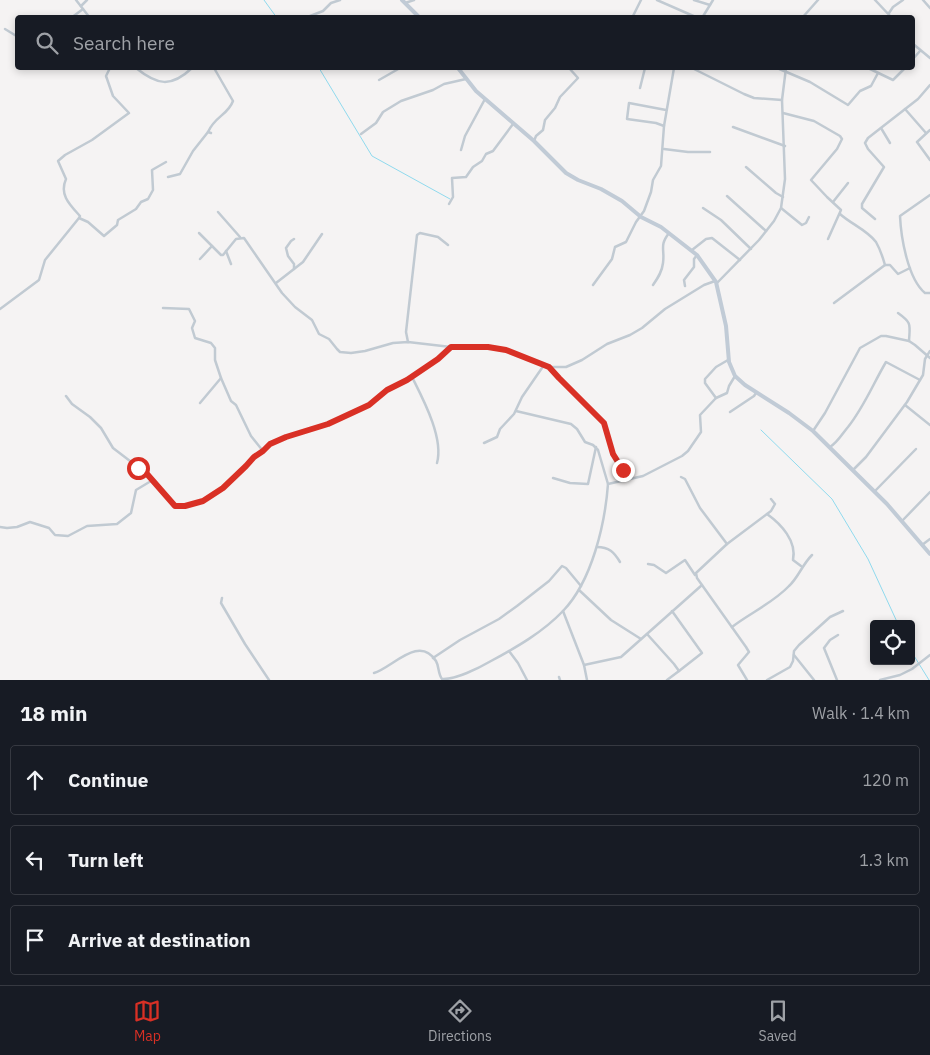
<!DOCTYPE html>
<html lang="en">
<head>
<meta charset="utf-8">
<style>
	:root { --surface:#171b24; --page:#242831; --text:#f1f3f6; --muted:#9ea1a6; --line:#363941; --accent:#d93025 }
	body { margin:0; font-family:"IBM Plex Sans",sans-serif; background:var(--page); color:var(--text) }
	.controls { position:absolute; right:15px; bottom:15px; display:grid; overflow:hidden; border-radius:5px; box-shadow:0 2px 8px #0003 }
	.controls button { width:45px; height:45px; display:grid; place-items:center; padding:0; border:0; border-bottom:1px solid var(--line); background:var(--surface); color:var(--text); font:25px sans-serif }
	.stop { position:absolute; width:15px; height:15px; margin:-11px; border:4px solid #d93025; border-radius:50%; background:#fff }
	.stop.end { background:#d93025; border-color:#fff; box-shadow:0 1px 5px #0008 }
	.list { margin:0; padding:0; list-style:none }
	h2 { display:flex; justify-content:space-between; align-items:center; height:65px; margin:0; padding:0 20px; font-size:21px }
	h2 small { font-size:16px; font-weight:400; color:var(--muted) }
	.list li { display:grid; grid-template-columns:32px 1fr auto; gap:15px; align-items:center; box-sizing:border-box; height:70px; margin:0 10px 10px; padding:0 10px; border:1px solid var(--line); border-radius:5px }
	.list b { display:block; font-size:19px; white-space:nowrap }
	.list em { font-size:16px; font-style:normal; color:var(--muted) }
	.icon { flex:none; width:28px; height:28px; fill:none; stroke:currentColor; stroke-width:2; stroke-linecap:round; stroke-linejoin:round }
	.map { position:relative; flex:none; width:930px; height:680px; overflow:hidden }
	.search { position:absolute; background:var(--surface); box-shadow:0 2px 8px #0003; left:15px; right:15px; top:15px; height:55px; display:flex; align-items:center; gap:12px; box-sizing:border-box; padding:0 18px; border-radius:5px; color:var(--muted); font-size:19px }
	.sheet { height:305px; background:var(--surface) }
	nav { display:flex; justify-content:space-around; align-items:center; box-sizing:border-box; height:70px; border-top:1px solid var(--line); background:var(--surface); font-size:14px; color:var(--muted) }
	nav a { display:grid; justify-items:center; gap:2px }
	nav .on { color:var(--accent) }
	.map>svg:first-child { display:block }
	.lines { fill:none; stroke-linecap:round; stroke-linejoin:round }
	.stream { stroke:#90daee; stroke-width:1 }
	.street { stroke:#c1cad2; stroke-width:2.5 }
	.secondary { stroke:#c1cbd6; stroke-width:4 }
	.route { stroke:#d93025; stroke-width:6 }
</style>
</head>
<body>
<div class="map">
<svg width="930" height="680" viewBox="0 0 930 680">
	<rect width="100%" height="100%" fill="#f5f3f3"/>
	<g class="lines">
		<g class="stream">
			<path d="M 264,0 L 277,18"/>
			<path d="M 319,68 L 372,156 L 450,199"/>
			<path d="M 761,430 L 832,499 L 868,559 L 898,624"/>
			<path d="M 911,651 L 929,680"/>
		</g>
		<g class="street">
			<path d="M 76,0 L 90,18"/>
			<path d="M 657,0 L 698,18"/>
			<path d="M 694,0 L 710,5"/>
			<path d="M 875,0 L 892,18"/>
			<path d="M 923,0 L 930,8"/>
			<path d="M 405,3 L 414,0"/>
			<path d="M 81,6 L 87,0"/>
			<path d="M 889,13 L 893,7 L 903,0"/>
			<path d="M 71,18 L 83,9"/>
			<path d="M 305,18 L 323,11 L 331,3 L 340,0"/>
			<path d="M 632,18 L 641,0"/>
			<path d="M 702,18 L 713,0"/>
			<path d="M 802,18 L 818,0"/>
			<path d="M 5,29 L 18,37"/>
			<path d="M 912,43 L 930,58"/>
			<path d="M 912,60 L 920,51"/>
			<path d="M 110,68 L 106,76 L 113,96 L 129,113 L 92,140 L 65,155 L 58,161 L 66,179 C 59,195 70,205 80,216 L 79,218 L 88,222 L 104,236 L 117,225 L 118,220 L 136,209 L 141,202 L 148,199 L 153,190 L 152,170 L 166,162"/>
			<path d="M 136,68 C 157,85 171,88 192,68"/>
			<path d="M 692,68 L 744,94 L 754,98 L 782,100"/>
			<path d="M 777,68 L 810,82 L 848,105 L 860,91 L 871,86 L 878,73"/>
			<path d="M 868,68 L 893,80 L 905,68"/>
			<path d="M 379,80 L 400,68"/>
			<path d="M 640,88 L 645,68"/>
			<path d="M 905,109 L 926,133"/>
			<path d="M 783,113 L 814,121 L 840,136 L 842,139 L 837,149 L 811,180 L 827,197 L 841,210 L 828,239"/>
			<path d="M 664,126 L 656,123 L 627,119 L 629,103 L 666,110"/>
			<path d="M 733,127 L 785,146"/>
			<path d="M 881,128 L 890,143"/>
			<path d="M 930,130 L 917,142 L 930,160"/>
			<path d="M 211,133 L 208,132 C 215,116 228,115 233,101 L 214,68"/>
			<path d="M 361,134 L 376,123 L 383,112 L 401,101 L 433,90 L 444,84 L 466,79"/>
			<path d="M 534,141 L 536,136 L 543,130 L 545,120 L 555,108 L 560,97 L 578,78 L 569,68"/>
			<path d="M 664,149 L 688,152 L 710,152"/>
			<path d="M 461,150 L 465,136 L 485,99"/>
			<path d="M 746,167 L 776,193 L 783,197"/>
			<path d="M 168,177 L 180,174 L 193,151 L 208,132"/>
			<path d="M 930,195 L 900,216 C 901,238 908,279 925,293 L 930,293"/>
			<path d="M 727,196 L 766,231"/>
			<path d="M 833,202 L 848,183"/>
			<path d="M 449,204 L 453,197 L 452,178 L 466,177 L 473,167 L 482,161 L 486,154 L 493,151 L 513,124"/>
			<path d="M 703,208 L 721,220 L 751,249"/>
			<path d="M 781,208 L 802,225 L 806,223 L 809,217"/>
			<path d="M 218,212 L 240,237"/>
			<path d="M 840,214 C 851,224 867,230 876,242 C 880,249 883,258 885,265"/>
			<path d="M 875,219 L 862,208 L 862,204 L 884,167 L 868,149 L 865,143 L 868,138 L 918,99 L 930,85"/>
			<path d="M 199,233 L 212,246"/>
			<path d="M 692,250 L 706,239 L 712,238 L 740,260"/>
			<path d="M 226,251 L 231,264"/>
			<path d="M 200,259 L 212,246 L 221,255 L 223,255 L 236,239 L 244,238 L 282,293 L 295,307 L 312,320 L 319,334 L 329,339 L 337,349 L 340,352 L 351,353 L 365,351 L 393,343 L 408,342 L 451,347"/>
			<path d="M 294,269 L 294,264 L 288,256 L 286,248 L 291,241 L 294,239"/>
			<path d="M 276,283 L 303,262 L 322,234"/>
			<path d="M 717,283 L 759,240 L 774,221 L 781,208 L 785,179 L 782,100 L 786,68"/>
			<path d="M 593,285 L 612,259 L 615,247 L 626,242 L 636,222 L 644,211 L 651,192 L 653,180 L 661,166 L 664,126 L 674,68"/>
			<path d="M 653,285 C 658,278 662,272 663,263 C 665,249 659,246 669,233"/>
			<path d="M 685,286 L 684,280 L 694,267 L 694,259 L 697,255"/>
			<path d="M 834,303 L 885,265 L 890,265 L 898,274 L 910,268"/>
			<path d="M 163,308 L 189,309 L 195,321 L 192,328 L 195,338 L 211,343 L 215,348 L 215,360 L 221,378 L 231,401 L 236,405 L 251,436 L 263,451"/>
			<path d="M 0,309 L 39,280 L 45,260 L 79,218"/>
			<path d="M 898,313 C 912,323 910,324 909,341"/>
			<path d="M 408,342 L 406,332 L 417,235 L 420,233 L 438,237 L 448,245"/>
			<path d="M 549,367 L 559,379 L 604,423 L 613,454 L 628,477"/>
			<path d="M 412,377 C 423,399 444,438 437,463"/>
			<path d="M 66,396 L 72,404 L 90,417 L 101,428 L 113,448 L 147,474 L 175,506 L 185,506 L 203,501 L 223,488 L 247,466 L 253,457 L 263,451 L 270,444 L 286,437 L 328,424 L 369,405 L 387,390 L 407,381 L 438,359 L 451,347 L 495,347 L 511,351 L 549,367 L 566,367 L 582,360 L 607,344 L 630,335 L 642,328 L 665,309 L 704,285 L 715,281"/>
			<path d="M 716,398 L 705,383 L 705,379 L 716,367 L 728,360"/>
			<path d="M 200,403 L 221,378"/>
			<path d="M 905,405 L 930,425"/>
			<path d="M 516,411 L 571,424 L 577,429 L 585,442 L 593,445 L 598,450 L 608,484"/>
			<path d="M 730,412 L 754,396 L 756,393"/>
			<path d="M 813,431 L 825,413 L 860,348 L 881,336 L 886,336 L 909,341 L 915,345 L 930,358"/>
			<path d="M 484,443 L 497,437 L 500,429 L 514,414 L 522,397 L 544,365"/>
			<path d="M 830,447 C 838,442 842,434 848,427 C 864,407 873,384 886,362 L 920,380"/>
			<path d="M 854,469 L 866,457 L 907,402 L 923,375 L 925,359 L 930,351"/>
			<path d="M 681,477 L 685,479 L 700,508 L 727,544"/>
			<path d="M 553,478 L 570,483 L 588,484 L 596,447"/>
			<path d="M 875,491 L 916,449"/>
			<path d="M 767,514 C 781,524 797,541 793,560 L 801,566"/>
			<path d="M 902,521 L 930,492"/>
			<path d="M 0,527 L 7,528 L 17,527 L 30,522 L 49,528 L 55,535 L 68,536 L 87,526 L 117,524 L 131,513 L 136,490 L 151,481"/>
			<path d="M 922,545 L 930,539"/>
			<path d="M 597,547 C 609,547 614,552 620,562"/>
			<path d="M 648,564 L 654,565 L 666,573 L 685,560 L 695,575"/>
			<path d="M 579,590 L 611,620 L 641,639"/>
			<path d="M 222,598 L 221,603 L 245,644 L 269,680"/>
			<path d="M 563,611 L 584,665 L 587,680"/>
			<path d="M 672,611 L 702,653 L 679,671"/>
			<path d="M 732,627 C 750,613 773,603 789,586 C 798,578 802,565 812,555"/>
			<path d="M 647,634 L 674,664 L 679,671 L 667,680"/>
			<path d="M 509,651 L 518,663 L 527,680"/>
			<path d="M 794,655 L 814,680"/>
			<path d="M 433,658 L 460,640 L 499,619 L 517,606 L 549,581 L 562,566 L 566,568 L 581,586"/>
			<path d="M 584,665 L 621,657 L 702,585"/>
			<path d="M 374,673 C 392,668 419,634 436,661 C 439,666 438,674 442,679 C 455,680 479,668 491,661 C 517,647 543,632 563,611 C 592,581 605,524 608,484 L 643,476 L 682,456 L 688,451 L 701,432 L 700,415 L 716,398 L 727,393 L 729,386 L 735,376"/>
			<path d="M 559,677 L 560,680"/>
			<path d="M 747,680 L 738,665 L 749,652 L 746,647 L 697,578 L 696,573 L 727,544 L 771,511 L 775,504 L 771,499"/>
			<path d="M 767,680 L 790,667 L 793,661 L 794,651 L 799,645 L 830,617 L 843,611"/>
			<path d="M 837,680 L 824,648 L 830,640 L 838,635"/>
			<path d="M 880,680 L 900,675 L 912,669 L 930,655"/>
		</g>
		<g class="secondary">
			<path d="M 402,0 L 420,18"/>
			<path d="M 458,68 L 476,91 L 534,141 L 566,173 L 578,180 L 601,189 L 622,201 L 641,217 L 661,227 L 697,255 L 716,282 L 726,326 L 729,362 L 735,376 L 745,385 L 789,413 L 813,431 L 887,504 L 930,554"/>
		</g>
	</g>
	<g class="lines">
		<path class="route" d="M 138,468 L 147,474 L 175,506 L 185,506 L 203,501 L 223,488 L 246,466 L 254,457 L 263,451 L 270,444 L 286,437 L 328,424 L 369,405 L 387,390 L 407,380 L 438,359 L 451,347 L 488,347 L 506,350 L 549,367 L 559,378 L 604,423 L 613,454 L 623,470"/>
	</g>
</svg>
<div class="controls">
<button><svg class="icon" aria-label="locate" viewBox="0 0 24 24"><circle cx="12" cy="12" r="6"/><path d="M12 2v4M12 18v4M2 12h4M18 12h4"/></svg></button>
</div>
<div class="stop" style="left:138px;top:468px"></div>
<div class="stop end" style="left:623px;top:470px"></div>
<div class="search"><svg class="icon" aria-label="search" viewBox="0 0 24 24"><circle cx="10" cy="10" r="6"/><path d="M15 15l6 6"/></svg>Search here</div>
</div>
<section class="sheet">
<h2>18 min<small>Walk · 1.4 km</small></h2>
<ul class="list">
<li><svg class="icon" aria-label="ahead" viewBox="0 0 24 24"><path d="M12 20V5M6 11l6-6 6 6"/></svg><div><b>Continue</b></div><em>120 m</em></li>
<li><svg class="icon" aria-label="left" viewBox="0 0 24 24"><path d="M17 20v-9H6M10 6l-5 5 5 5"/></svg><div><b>Turn left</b></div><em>1.3 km</em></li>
<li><svg class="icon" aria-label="arrive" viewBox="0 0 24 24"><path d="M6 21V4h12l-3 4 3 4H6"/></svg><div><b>Arrive at destination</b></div></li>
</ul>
</section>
<nav>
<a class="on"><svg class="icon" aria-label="map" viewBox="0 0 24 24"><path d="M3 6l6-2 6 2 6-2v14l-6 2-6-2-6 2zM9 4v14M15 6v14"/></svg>Map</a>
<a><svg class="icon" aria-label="directions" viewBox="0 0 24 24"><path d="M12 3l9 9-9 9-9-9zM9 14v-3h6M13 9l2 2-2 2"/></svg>Directions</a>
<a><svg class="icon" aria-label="saved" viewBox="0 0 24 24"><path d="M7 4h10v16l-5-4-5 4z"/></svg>Saved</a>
</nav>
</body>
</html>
